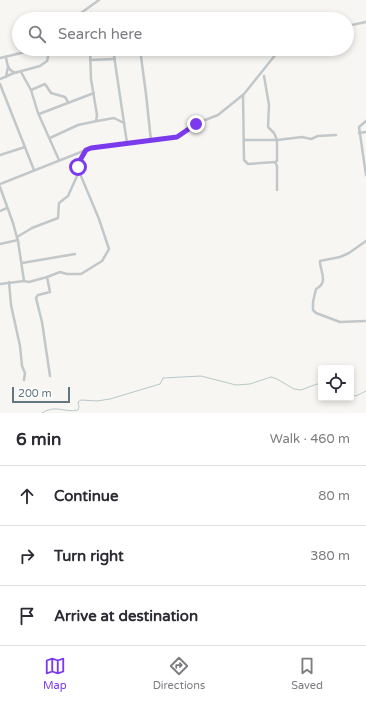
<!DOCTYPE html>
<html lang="en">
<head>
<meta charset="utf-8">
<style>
	:root { --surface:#fff; --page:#f7f7f7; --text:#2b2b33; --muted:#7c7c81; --line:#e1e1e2; --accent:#7c3aed }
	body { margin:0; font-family:"Varela Round",sans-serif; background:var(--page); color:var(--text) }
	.controls { position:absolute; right:12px; bottom:12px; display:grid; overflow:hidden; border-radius:4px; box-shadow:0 2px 6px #0003 }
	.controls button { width:36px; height:36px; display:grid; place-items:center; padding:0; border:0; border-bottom:1px solid var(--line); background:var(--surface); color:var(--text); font:20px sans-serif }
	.scale { position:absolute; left:12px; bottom:10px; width:58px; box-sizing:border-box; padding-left:4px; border:2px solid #61767f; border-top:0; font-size:11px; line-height:14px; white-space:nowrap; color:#61767f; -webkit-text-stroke:3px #fff; paint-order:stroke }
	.stop { position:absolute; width:12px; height:12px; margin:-9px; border:3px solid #7c3aed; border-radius:50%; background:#fff }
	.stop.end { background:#7c3aed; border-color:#fff; box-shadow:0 1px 4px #0008 }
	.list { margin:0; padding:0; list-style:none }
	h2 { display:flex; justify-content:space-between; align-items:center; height:52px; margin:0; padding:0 16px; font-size:17px }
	h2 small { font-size:13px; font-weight:400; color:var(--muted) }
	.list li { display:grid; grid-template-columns:26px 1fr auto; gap:12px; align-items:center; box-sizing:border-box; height:60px; padding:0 16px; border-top:1px solid var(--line) }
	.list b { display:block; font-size:15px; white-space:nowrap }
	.list em { font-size:13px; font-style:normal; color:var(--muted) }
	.icon { flex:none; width:22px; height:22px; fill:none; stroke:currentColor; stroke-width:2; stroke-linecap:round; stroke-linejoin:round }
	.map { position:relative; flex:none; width:366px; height:413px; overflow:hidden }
	.search { position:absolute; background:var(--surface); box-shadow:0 2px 6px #0003; left:12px; right:12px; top:12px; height:44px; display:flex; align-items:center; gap:10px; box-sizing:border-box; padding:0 14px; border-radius:22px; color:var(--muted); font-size:15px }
	.sheet { height:232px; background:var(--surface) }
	nav { display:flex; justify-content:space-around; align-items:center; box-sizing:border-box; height:56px; border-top:1px solid var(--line); background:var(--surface); font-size:11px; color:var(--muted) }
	nav a { display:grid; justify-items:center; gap:2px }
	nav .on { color:var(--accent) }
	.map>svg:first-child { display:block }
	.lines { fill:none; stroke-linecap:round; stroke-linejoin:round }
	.stream { stroke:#b7c8c9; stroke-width:1 }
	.minor { stroke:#c2c7c9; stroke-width:2.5 }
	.route { stroke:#7c3aed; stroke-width:5 }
</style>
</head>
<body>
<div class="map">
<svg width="366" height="413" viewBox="0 0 366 413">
	<rect width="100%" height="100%" fill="#f7f6f3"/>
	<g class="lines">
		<g class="stream">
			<path d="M 351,395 L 356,396 L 366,391"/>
			<path d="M 42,413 C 57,404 62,413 78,410 L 79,407 L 78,402 L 81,400 L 97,401 L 110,399 L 160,384 L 163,378 L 201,376 L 236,385 L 250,384 L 271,377 L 277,379 L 294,389 L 301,390 L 317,384 L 321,384"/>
		</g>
		<g class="minor">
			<path d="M 74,18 L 99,0"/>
			<path d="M 347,26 L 366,22"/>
			<path d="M 90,49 L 91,79 L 97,115 L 96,121"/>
			<path d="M 113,49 L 127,143"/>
			<path d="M 140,49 L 146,94 L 151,141"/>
			<path d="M 198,49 L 205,49"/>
			<path d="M 6,57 C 7,64 8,71 16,73"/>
			<path d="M 0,58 L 38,49"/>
			<path d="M 90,60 L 115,59"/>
			<path d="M 21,72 L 31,90 L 38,113 L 59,160"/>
			<path d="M 264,76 L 269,105 L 268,127 L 274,133 L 277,140 L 277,161 L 275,162 L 277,166 L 277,190"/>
			<path d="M 6,77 L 8,67"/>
			<path d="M 0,79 L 14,73 L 40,66 L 47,61 L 50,49"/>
			<path d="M 0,84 L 34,170"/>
			<path d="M 31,90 L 45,84 L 51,93 L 65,97 L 68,102"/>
			<path d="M 243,95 L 244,160 L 248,164 L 275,162"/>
			<path d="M 39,114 L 94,93"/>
			<path d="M 366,121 L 359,127 L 366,175"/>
			<path d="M 359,133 L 366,132"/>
			<path d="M 50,138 L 78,125 L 97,121 L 114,118 L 124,123"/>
			<path d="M 244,140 L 277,140 L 302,137 L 311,139 L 318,136 L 336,135"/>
			<path d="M 0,155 L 25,147"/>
			<path d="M 0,184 L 91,148 L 101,146 L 177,137 L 195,124 L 218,115 L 244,94 L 280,49"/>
			<path d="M 0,187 L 13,223 L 18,241 L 24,281"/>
			<path d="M 0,211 L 7,208"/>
			<path d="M 17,237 L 32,228 L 58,218 L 59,203 L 68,196 L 77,176 L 79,162 L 85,151"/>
			<path d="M 0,244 L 18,240"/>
			<path d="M 22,263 L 75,254"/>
			<path d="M 47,277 L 50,292 L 38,295 L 36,298 L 42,322 L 50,376"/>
			<path d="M 9,282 L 11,305 L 20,346 L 22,366 L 25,373 L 24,380"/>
			<path d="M 0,284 L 24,281 L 29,282 L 47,277 L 60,272 L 67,274 L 81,274 L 102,261 L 109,249 L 99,219 L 78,169"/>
			<path d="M 365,321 L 340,322 L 316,313 L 313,310 L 313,302 L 316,289 C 329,282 320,272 320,261 L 340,257 L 349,253 L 366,241"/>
		</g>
	</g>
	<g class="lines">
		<path class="route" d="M 78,167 L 79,162 L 86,150 L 91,148 L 177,137 L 196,124"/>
	</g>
</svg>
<div class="controls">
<button><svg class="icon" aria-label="locate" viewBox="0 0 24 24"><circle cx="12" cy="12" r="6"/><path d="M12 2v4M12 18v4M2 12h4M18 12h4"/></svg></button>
</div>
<div class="scale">200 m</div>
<div class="stop" style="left:78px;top:167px"></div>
<div class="stop end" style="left:196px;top:124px"></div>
<div class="search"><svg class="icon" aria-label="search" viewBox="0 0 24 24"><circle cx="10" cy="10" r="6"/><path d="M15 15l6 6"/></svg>Search here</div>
</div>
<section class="sheet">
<h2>6 min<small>Walk · 460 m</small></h2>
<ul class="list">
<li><svg class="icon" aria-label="ahead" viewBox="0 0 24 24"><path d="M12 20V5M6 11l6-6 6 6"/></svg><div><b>Continue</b></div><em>80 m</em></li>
<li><svg class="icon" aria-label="right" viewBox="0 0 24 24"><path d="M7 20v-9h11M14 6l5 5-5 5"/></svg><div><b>Turn right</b></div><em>380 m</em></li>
<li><svg class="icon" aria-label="arrive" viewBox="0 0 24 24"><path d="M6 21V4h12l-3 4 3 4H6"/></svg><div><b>Arrive at destination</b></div></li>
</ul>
</section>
<nav>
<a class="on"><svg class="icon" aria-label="map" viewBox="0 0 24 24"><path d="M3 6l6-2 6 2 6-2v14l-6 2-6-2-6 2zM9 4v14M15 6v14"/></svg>Map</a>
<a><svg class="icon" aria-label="directions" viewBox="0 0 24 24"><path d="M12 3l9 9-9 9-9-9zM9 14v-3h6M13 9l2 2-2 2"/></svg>Directions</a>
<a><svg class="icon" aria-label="saved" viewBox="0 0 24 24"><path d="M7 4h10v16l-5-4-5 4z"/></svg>Saved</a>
</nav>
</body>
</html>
